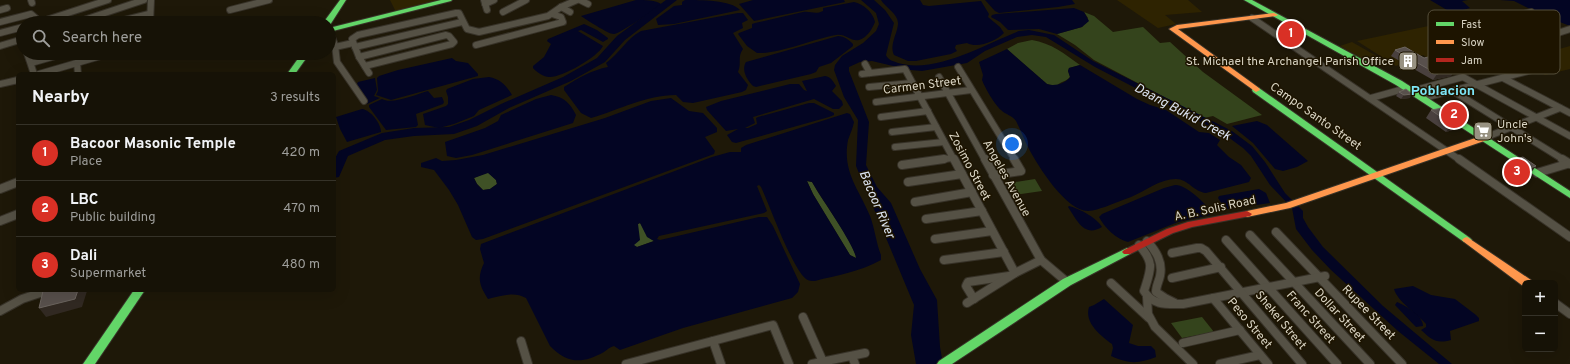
<!DOCTYPE html>
<html lang="en">
<head>
<meta charset="utf-8">
<style>
	:root { --surface:#161206; --page:#232014; --text:#f1f3f6; --muted:#9e9e9b; --line:#353228; --accent:#d93025 }
	body { margin:0; font-family:Overpass,sans-serif; background:var(--page); color:var(--text) }
	.controls { position:absolute; right:12px; bottom:12px; display:grid; overflow:hidden; border-radius:6px; box-shadow:0 4px 16px #0002 }
	.controls button { width:36px; height:36px; display:grid; place-items:center; padding:0; border:0; border-bottom:1px solid var(--line); background:var(--surface); color:var(--text); font:20px sans-serif }
	.you { position:absolute; left:1012px; top:144px; width:14px; height:14px; margin:-10px; border:3px solid #fff; border-radius:50%; background:#1a73e8; box-shadow:0 0 0 6px #1a73e833 }
	.badge { display:grid; place-items:center; width:26px; height:26px; border-radius:50%; background:var(--accent); color:#fff; font-size:13px; font-weight:700 }
	.pin { position:absolute; translate:-50% -50%; border:2px solid #fff; box-shadow:0 1px 4px #0006 }
	.list { margin:0; padding:0; list-style:none }
	h2 { display:flex; justify-content:space-between; align-items:center; height:52px; margin:0; padding:0 16px; font-size:17px }
	h2 small { font-size:13px; font-weight:400; color:var(--muted) }
	.list li { display:grid; grid-template-columns:26px 1fr auto; gap:12px; align-items:center; box-sizing:border-box; height:56px; padding:0 16px; border-top:1px solid var(--line) }
	.list b { display:block; font-size:15px; white-space:nowrap }
	.list p { margin:0; font-size:13px; white-space:nowrap; color:var(--muted) }
	.list em { font-size:13px; font-style:normal; color:var(--muted) }
	.icon { flex:none; width:22px; height:22px; fill:none; stroke:currentColor; stroke-width:2; stroke-linecap:round; stroke-linejoin:round }
	.map { position:relative; flex:none; width:1570px; height:364px; overflow:hidden }
	.search { position:absolute; background:var(--surface); box-shadow:0 4px 16px #0002; left:16px; top:16px; width:320px; height:44px; display:flex; align-items:center; gap:10px; box-sizing:border-box; padding:0 14px; border-radius:22px; color:var(--muted); font-size:15px }
	.panel { position:absolute; background:var(--surface); box-shadow:0 4px 16px #0002; left:16px; top:72px; width:320px; height:220px; border-radius:6px }
	.map>svg:first-child { display:block }
	.built { fill:#2e2301 }
	.green { fill:#34441c }
	.forest { fill:#3f5126 }
	.water { fill:#030523; fill-rule:evenodd }
	.lines { fill:none; stroke-linecap:round; stroke-linejoin:round }
	.river { fill:#030523; fill-rule:evenodd }
	.street-far1-casing { stroke:#373228; stroke-width:8 }
	.street-casing { stroke:#373228; stroke-width:10 }
	.fast-casing { stroke:#373228; stroke-width:2 }
	.slow-casing { stroke:#373228; stroke-width:2 }
	.jam-casing { stroke:#373228; stroke-width:2 }
	.street-far1 { stroke:#555145; stroke-width:6 }
	.street { stroke:#555145; stroke-width:8 }
	.fast { fill:#63d668; fill-rule:evenodd }
	.slow { fill:#ff974d; fill-rule:evenodd }
	.jam { fill:#b3261e; fill-rule:evenodd }
	.wall { fill:#49403e }
	.shaded-wall { fill:#312922 }
	.building { fill:#58504c; stroke:#6c655f }
	.labels { text-anchor:middle; stroke-width:3; stroke-linejoin:round; paint-order:stroke }
	.poi-label { font-size:12px; fill:#d9d4c3; stroke:#1d1400; text-anchor:end }
	.street-label { font-size:12px; fill:#d9d4c3; stroke:#1d1400 }
	.water-label { font-size:13px; font-style:italic; fill:#dce4f2; stroke:#1d1400 }
	.quarter-label { font-size:14px; font-weight:bold; fill:#7de6f7; stroke:#1d1400 }
	.key { fill:#1d1400; stroke:#554e3a; stroke-width:1 }
	.key-label { font-size:11px; fill:#d9d4c3 }
</style>
</head>
<body>
<div class="map">
<svg width="1570" height="364" viewBox="0 0 1570 364">
	<rect width="100%" height="100%" fill="#1e1808"/>
	<g class="built">
		<path d="M 390,0 L 445,0 L 396,12 Z"/>
		<path d="M 1117,0 L 1188,0 L 1202,12 L 1165,15 L 1176,24 L 1158,28 Z"/>
		<path d="M 1438,24 L 1511,58 L 1490,65 L 1459,49 L 1428,58 L 1423,55 L 1412,59 L 1392,56 L 1404,63 L 1396,66 L 1357,41 Z"/>
		<path d="M 1352,42 L 1380,58 L 1368,62 L 1340,46 Z"/>
		<path d="M 1570,46 L 1570,69 L 1545,75 L 1519,60 Z"/>
	</g>
	<g class="green">
		<path d="M 1084,12 L 1094,16 L 1113,32 L 1143,27 L 1160,43 L 1170,42 L 1203,72 L 1262,115 L 1227,124 L 1213,116 L 1204,118 L 1094,60 L 1075,45 L 1057,34 L 1082,27 L 1088,18 Z"/>
		<path d="M 1032,40 C 1051,43 1065,54 1080,65 L 1069,68 L 1068,71 L 1070,77 C 1066,82 1061,81 1056,86 L 1047,84 L 1007,49 L 1018,43 Z"/>
		<path d="M 1035,179 L 1042,191 L 1015,195 L 1009,183 Z"/>
		<path d="M 1202,317 L 1214,332 L 1182,338 L 1171,323 Z"/>
	</g>
	<g class="forest">
		<path d="M 488,172 L 496,180 L 497,184 L 490,189 L 483,190 L 477,184 L 474,178 Z"/>
		<path d="M 807,181 L 812,182 L 815,187 C 822,200 856,246 856,258 L 850,255 L 813,194 Z"/>
		<path d="M 640,223 C 647,230 644,236 654,241 L 637,247 L 633,245 L 636,242 L 638,224 Z"/>
	</g>
	<g class="water">
		<path d="M 636,0 C 645,0 656,0 661,4 C 656,9 619,34 614,34 C 610,35 585,19 581,16 Z"/>
		<path d="M 685,0 C 701,0 731,0 740,10 L 674,24 L 658,25 L 656,19 L 674,6 L 682,5 L 682,2 Z"/>
		<path d="M 753,0 L 844,0 L 845,2 L 754,21 L 739,4 Z"/>
		<path d="M 861,0 L 874,0 L 885,10 L 894,23 L 886,55 C 888,60 893,61 898,63 C 936,74 985,44 1019,31 L 1029,30 L 1054,35 L 1093,61 L 1232,131 L 1252,146 L 1265,162 L 1285,193 L 1303,211 L 1303,218 L 1308,227 L 1323,247 L 1383,306 L 1452,364 L 1439,364 L 1398,331 L 1331,270 L 1312,250 L 1296,229 L 1292,208 L 1270,185 L 1251,156 L 1243,148 L 1224,134 L 1095,67 L 1046,37 L 1032,35 L 1017,37 L 985,51 L 967,63 L 922,71 L 910,70 L 872,61 L 860,62 L 849,67 L 849,71 L 869,122 L 866,165 L 877,187 L 891,203 L 920,269 L 937,300 L 940,347 L 943,364 L 916,364 L 911,335 L 914,305 L 856,166 L 858,120 L 844,97 L 834,70 L 835,65 L 842,56 L 863,43 L 876,31 L 879,24 L 876,13 Z"/>
		<path d="M 881,0 L 920,0 L 923,5 L 929,6 L 981,1 L 989,14 L 988,17 L 1000,27 L 1004,33 C 996,41 978,49 967,43 L 956,45 L 955,48 L 957,51 L 951,54 L 916,61 L 908,61 L 894,55 C 889,44 898,33 898,23 C 898,14 885,7 881,0 Z"/>
		<path d="M 985,0 L 1072,0 L 1075,4 L 1058,7 L 999,13 L 995,11 Z"/>
		<path d="M 1430,0 L 1468,0 L 1462,1 L 1470,8 L 1452,13 Z"/>
		<path d="M 1500,0 L 1570,0 L 1570,26 L 1542,15 L 1514,1 Z"/>
		<path d="M 854,2 C 863,4 873,12 875,22 C 872,29 868,37 859,40 C 851,42 845,33 836,35 C 813,39 780,54 757,53 L 747,46 L 738,34 L 739,33 L 752,28 L 752,24 L 755,23 L 803,12 C 811,11 815,15 823,11 L 823,8 Z"/>
		<path d="M 1074,8 L 1084,12 L 1089,21 L 1082,27 L 1057,34 L 1039,29 L 1008,30 L 1000,22 L 991,17 L 992,15 L 996,14 Z"/>
		<path d="M 738,13 L 743,13 L 748,20 L 742,23 L 743,28 L 733,33 L 743,49 C 737,57 742,63 738,72 L 748,85 L 746,90 L 742,92 L 693,103 L 683,102 L 676,95 C 646,95 619,110 591,118 L 581,113 L 564,90 L 564,87 C 578,78 592,70 608,67 L 606,63 C 619,54 626,39 641,31 Z"/>
		<path d="M 584,24 L 597,30 L 608,38 L 608,39 L 603,42 L 581,30 L 578,31 L 603,46 C 598,57 561,78 549,77 C 544,77 536,72 533,68 L 533,66 L 544,57 L 551,44 L 547,41 L 548,39 Z"/>
		<path d="M 838,36 C 844,36 849,40 853,44 L 853,46 L 831,63 L 819,67 L 816,72 L 811,74 L 756,87 L 753,86 C 747,80 741,70 746,62 Z"/>
		<path d="M 1007,49 L 1047,84 C 1055,87 1066,83 1070,77 L 1068,71 L 1069,68 L 1080,65 L 1137,99 L 1150,105 L 1166,110 L 1199,132 L 1209,133 L 1220,140 L 1217,145 L 1229,157 L 1241,165 L 1251,178 L 1249,182 L 1206,193 C 1194,192 1188,179 1176,179 C 1160,179 1145,191 1131,197 C 1123,200 1114,203 1105,207 C 1100,208 1094,211 1088,211 C 1066,211 1038,166 1029,149 C 1024,140 1021,130 1016,121 C 1012,115 1006,115 1001,110 C 995,105 985,88 982,80 L 983,75 L 979,62 Z"/>
		<path d="M 452,58 L 456,61 L 468,63 L 478,74 L 478,76 L 391,100 L 376,95 L 378,91 L 377,78 L 379,76 L 398,70 Z"/>
		<path d="M 825,76 C 831,77 833,81 836,86 L 832,91 L 842,101 L 843,105 L 839,109 L 833,109 L 814,99 L 753,117 L 755,123 L 745,128 L 748,128 L 757,124 L 756,118 L 758,117 L 809,103 L 814,103 L 834,113 L 834,115 L 829,117 L 736,143 L 732,142 L 727,135 L 738,129 L 726,131 L 707,110 L 706,107 L 721,101 L 790,84 L 799,84 L 804,90 L 807,91 L 802,81 Z"/>
		<path d="M 489,77 C 500,79 506,85 512,95 L 479,110 L 474,116 L 454,124 L 439,128 L 425,125 L 423,114 L 446,106 L 448,104 L 448,97 L 446,91 L 447,89 L 473,79 Z"/>
		<path d="M 375,78 L 377,90 L 374,96 L 380,98 L 367,104 L 359,90 L 357,84 L 358,82 Z"/>
		<path d="M 428,91 L 434,98 L 442,97 L 444,102 L 443,104 L 416,114 L 418,125 L 416,127 L 386,130 L 369,107 L 369,105 L 382,99 C 392,105 417,94 428,91 Z"/>
		<path d="M 551,95 C 564,97 570,103 576,115 L 573,123 L 472,155 L 456,158 L 447,156 L 445,142 L 485,128 L 498,121 L 501,115 L 536,99 Z"/>
		<path d="M 671,98 L 689,111 L 703,113 L 717,128 L 717,132 L 705,137 L 715,151 L 714,154 L 483,239 L 476,240 L 472,237 L 458,205 L 449,190 L 434,170 L 421,167 L 421,163 L 436,158 L 442,161 L 456,160 L 483,155 L 605,118 L 651,101 ZM 488,173 L 496,180 L 497,184 L 490,189 L 483,190 L 477,184 L 474,178 Z"/>
		<path d="M 362,109 C 371,110 381,124 381,132 L 347,142 L 340,129 L 336,117 Z"/>
		<path d="M 847,113 L 850,114 L 854,122 C 853,128 850,134 848,140 C 842,172 859,189 870,216 C 875,229 876,243 881,255 L 881,260 C 860,272 837,275 815,281 C 811,281 809,281 806,279 C 792,268 770,206 761,187 L 759,185 L 757,186 L 767,211 L 764,213 L 659,236 L 657,239 L 660,240 L 759,217 L 767,217 L 773,226 L 800,284 L 798,292 L 792,298 L 683,328 L 620,350 L 614,346 C 610,347 608,349 604,352 C 582,364 568,364 550,346 L 526,298 C 514,291 502,296 488,299 C 479,285 477,278 484,263 L 480,249 L 481,244 L 712,157 L 730,152 L 741,152 L 741,148 L 746,145 ZM 807,181 L 812,182 L 815,187 C 822,199 856,248 856,258 L 850,255 L 813,194 ZM 640,223 L 647,237 L 654,241 L 637,247 L 634,245 L 640,240 L 638,224 Z"/>
		<path d="M 1257,121 L 1267,125 L 1308,161 L 1297,167 L 1283,171 L 1275,169 L 1253,143 L 1232,126 Z"/>
		<path d="M 1175,185 C 1185,184 1206,203 1211,212 L 1210,215 L 1178,222 L 1128,242 C 1116,239 1104,227 1099,217 L 1102,214 L 1164,188 Z"/>
		<path d="M 1259,189 L 1266,193 L 1270,203 L 1228,209 L 1224,207 L 1218,198 L 1219,196 Z"/>
		<path d="M 1069,206 C 1080,209 1096,217 1102,227 C 1084,238 1077,220 1068,207 Z"/>
		<path d="M 1413,286 L 1431,295 L 1455,299 L 1476,315 L 1479,318 L 1479,321 L 1450,331 L 1451,340 C 1436,344 1432,340 1421,330 L 1426,327 L 1426,324 C 1417,314 1397,301 1394,289 Z"/>
		<path d="M 1104,299 L 1133,325 L 1129,343 L 1138,346 L 1151,346 L 1155,350 L 1156,357 C 1138,364 1129,364 1111,356 L 1113,348 L 1112,344 C 1101,336 1084,323 1089,307 L 1094,305 Z"/>
		<path d="M 1397,302 C 1406,306 1423,316 1423,326 L 1416,327 L 1414,325 L 1395,305 Z"/>
	</g>
	<g class="lines">
		<path class="river" d="M 666,0 L 677,0 L 625,40 L 605,62 L 571,81 L 509,108 L 477,126 L 454,134 L 414,136 L 385,140 L 348,156 L 339,177 L 334,178 L 334,160 L 339,151 L 382,133 L 414,128 L 449,127 L 469,120 L 501,104 L 563,77 L 597,58 L 617,36 Z"/>
		<defs>
			<g id="street-far1">
				<path d="M 31,0 L 32,3"/>
				<path d="M 484,0 L 487,10"/>
				<path d="M 580,0 L 588,4"/>
				<path d="M 485,4 L 494,0"/>
				<path d="M 561,7 L 570,12"/>
				<path d="M 0,10 L 7,8"/>
				<path d="M 230,10 L 269,0"/>
				<path d="M 503,12 L 526,0"/>
				<path d="M 1521,15 L 1544,25"/>
				<path d="M 1252,18 L 1460,160"/>
				<path d="M 0,22 L 31,14 L 40,22"/>
				<path d="M 37,23 L 108,0"/>
				<path d="M 75,23 L 144,0"/>
				<path d="M 113,23 L 149,14"/>
				<path d="M 150,23 L 151,0"/>
				<path d="M 1458,32 L 1531,12"/>
				<path d="M 0,33 L 23,27"/>
				<path d="M 329,34 L 331,35 L 335,45 L 337,62 L 364,101"/>
				<path d="M 1483,44 L 1544,25"/>
				<path d="M 476,45 L 563,22 L 561,17 L 552,14"/>
				<path d="M 0,46 L 23,39"/>
				<path d="M 335,47 L 353,43"/>
				<path d="M 355,47 L 462,22"/>
				<path d="M 1499,52 L 1570,29"/>
				<path d="M 27,53 L 34,74"/>
				<path d="M 359,57 L 446,35 L 449,36 L 454,42 L 452,44 L 365,66"/>
				<path d="M 31,63 L 66,53"/>
				<path d="M 77,63 L 78,74"/>
				<path d="M 865,64 L 870,73"/>
				<path d="M 958,67 L 1015,160"/>
				<path d="M 369,73 L 359,57 L 352,39 L 358,35 L 456,13 L 459,13 L 467,29 L 479,32 L 548,16 L 561,7 L 577,0"/>
				<path d="M 39,74 L 111,53"/>
				<path d="M 862,74 L 905,69 L 954,160"/>
				<path d="M 939,77 L 985,160"/>
				<path d="M 1503,78 L 1570,113"/>
				<path d="M 0,84 L 18,80"/>
				<path d="M 869,87 L 912,83"/>
				<path d="M 1412,91 L 1463,77 L 1570,136"/>
				<path d="M 1453,91 L 1564,160"/>
				<path d="M 1371,98 L 1407,88"/>
				<path d="M 1424,98 L 1532,70 L 1510,56 L 1458,32"/>
				<path d="M 876,102 L 971,90"/>
				<path d="M 881,117 L 928,111"/>
				<path d="M 892,132 L 936,127"/>
				<path d="M 1484,138 L 1560,108"/>
				<path d="M 895,147 L 944,142"/>
				<path d="M 936,160 L 953,158"/>
			</g>
			<g id="street">
				<path d="M 954,159 L 1015,273"/>
				<path d="M 985,159 L 1041,260 L 1067,282"/>
				<path d="M 1459,159 L 1570,237"/>
				<path d="M 1562,159 L 1570,164"/>
				<path d="M 902,165 L 944,159"/>
				<path d="M 1537,173 L 1570,163"/>
				<path d="M 993,175 L 1021,171 L 1014,159"/>
				<path d="M 908,182 L 962,174"/>
				<path d="M 0,189 L 18,182"/>
				<path d="M 915,202 L 972,192"/>
				<path d="M 926,219 L 982,211"/>
				<path d="M 0,221 L 18,214"/>
				<path d="M 1276,232 L 1402,364"/>
				<path d="M 1250,235 L 1370,364"/>
				<path d="M 935,239 L 992,231"/>
				<path d="M 1226,240 L 1337,364"/>
				<path d="M 1147,241 C 1156,251 1163,262 1160,276 C 1159,281 1156,286 1156,292 L 1165,298 L 1175,303"/>
				<path d="M 1139,245 C 1155,263 1151,269 1144,291 C 1153,306 1167,304 1183,304 L 1325,276"/>
				<path d="M 1172,253 L 1197,248 L 1201,248 L 1206,251 L 1302,364"/>
				<path d="M 944,260 L 1004,252"/>
				<path d="M 1172,278 L 1221,267"/>
				<path d="M 1111,283 L 1149,318"/>
				<path d="M 1147,297 L 1148,314 L 1155,327 L 1193,364"/>
				<path d="M 1213,298 L 1268,364"/>
				<path d="M 974,299 L 966,286 L 968,282 L 1009,276"/>
				<path d="M 967,303 L 1015,273 L 1041,260"/>
				<path d="M 1555,303 L 1570,314"/>
				<path d="M 0,311 L 22,299 L 49,290"/>
				<path d="M 803,317 L 824,364"/>
				<path d="M 521,341 L 528,364"/>
				<path d="M 713,341 L 721,364"/>
				<path d="M 1183,343 L 1240,330"/>
				<path d="M 852,356 L 855,364"/>
				<path d="M 626,364 L 773,325 L 789,364"/>
				<path d="M 812,364 L 865,353"/>
				<path d="M 1220,364 L 1260,355"/>
			</g>
			<g id="fast">
				<path d="M 340,0 L 346,0 L 330,25 L 329,23 L 323,23 Z"/>
				<path d="M 441,0 L 452,0 L 451,1 L 329,32 L 329,28 Z"/>
				<path d="M 1244,0 L 1252,0 L 1402,81 L 1570,191 L 1570,198 L 1396,85 Z"/>
				<path d="M 302,53 L 310,53 L 295,74 L 287,74 Z"/>
				<path d="M 1253,88 L 1259,88 L 1470,238 L 1472,240 L 1470,242 L 1464,242 L 1253,92 L 1252,90 Z"/>
				<path d="M 1127,248 L 1130,250 L 1132,252 L 1130,254 L 1071,285 L 952,364 L 937,364 L 939,361 L 1063,279 Z"/>
				<path d="M 134,290 L 145,290 L 95,364 L 83,364 Z"/>
			</g>
			<g id="slow">
				<path d="M 1274,13 L 1278,15 L 1276,16 L 1178,29 L 1259,88 L 1260,90 L 1256,92 L 1169,29 L 1177,25 Z"/>
				<path d="M 1484,135 L 1488,138 L 1487,140 L 1290,208 L 1247,217 L 1242,214 L 1247,211 L 1286,203 Z"/>
				<path d="M 1467,237 L 1531,280 L 1532,283 L 1525,283 L 1525,286 L 1523,286 L 1464,242 L 1462,240 L 1464,238 Z"/>
			</g>
			<path id="jam" d="M 1247,211 L 1252,214 L 1250,216 L 1192,227 L 1173,233 L 1130,254 L 1124,254 L 1122,252 L 1124,250 L 1167,229 L 1188,222 Z"/>
		</defs>
		<use href="#street-far1" class="street-far1-casing"/>
		<use href="#street" class="street-casing"/>
		<use href="#fast" class="fast-casing"/>
		<use href="#slow" class="slow-casing"/>
		<use href="#jam" class="jam-casing"/>
		<use href="#street-far1" class="street-far1"/>
		<use href="#street" class="street"/>
		<use href="#fast" class="fast"/>
		<use href="#slow" class="slow"/>
		<use href="#jam" class="jam"/>
	</g>
	<g class="wall">
		<path d="M 1284,29 L 1303,31 L 1302,35 L 1290,39 L 1282,33 Z"/>
		<path d="M 1395,50 L 1424,58 L 1445,56 L 1461,67 L 1453,69 L 1454,69 L 1451,76 L 1433,80 L 1391,56 Z"/>
		<path d="M 1495,61 L 1521,68 L 1499,74 L 1490,69 Z"/>
		<path d="M 1399,92 L 1410,98 L 1401,99 L 1396,96 Z"/>
		<path d="M 1431,110 L 1462,121 L 1456,129 L 1446,132 L 1426,118 Z"/>
		<path d="M 1509,161 L 1530,174 L 1517,178 L 1503,169 Z"/>
	</g>
	<g class="shaded-wall">
		<path d="M 1303,31 L 1302,35 L 1290,39 L 1292,35 Z"/>
		<path d="M 1465,60 L 1461,67 L 1444,72 L 1448,66 Z"/>
		<path d="M 1526,60 L 1521,68 L 1499,74 L 1504,66 Z"/>
		<path d="M 1454,69 L 1451,76 L 1433,80 L 1437,74 Z"/>
		<path d="M 1412,94 L 1410,98 L 1401,99 L 1404,95 Z"/>
		<path d="M 1462,121 L 1456,129 L 1446,132 L 1451,124 Z"/>
		<path d="M 1536,166 L 1530,174 L 1517,178 L 1523,170 Z"/>
		<path d="M 78,290 L 86,290 L 87,291 L 82,307 L 46,317 L 39,308 Z"/>
	</g>
	<g class="building">
		<path d="M 1294,26 L 1303,31 L 1292,35 L 1284,29 Z"/>
		<path d="M 1405,47 L 1424,58 L 1440,54 L 1445,56 L 1456,55 L 1465,60 L 1448,66 L 1454,69 L 1437,74 L 1395,50 Z"/>
		<path d="M 1406,89 L 1412,94 L 1404,95 L 1399,92 Z"/>
		<path d="M 1443,108 L 1462,121 L 1451,124 L 1431,110 Z"/>
		<path d="M 1523,157 L 1536,166 L 1523,170 L 1509,161 Z"/>
		<path d="M 46,290 L 78,290 L 75,299 L 39,308 L 43,291 Z"/>
	</g>
	<defs>
		<symbol id="building-square" viewBox="-11 -11 22 22"><rect x="-9" y="-9" width="18" height="18" rx="4" fill="#989282" stroke="#1d1400"/><path d="M-4-6H4V6H1V3H-1V6H-4ZM-2.5-4.3h1.7v1.8h-1.7ZM.8-4.3h1.7v1.8H.8ZM-2.5-1h1.7V.8h-1.7ZM.8-1h1.7V.8H.8Z" fill="#fff"/></symbol>
		<symbol id="supermarket-square" viewBox="-11 -11 22 22"><rect x="-9" y="-9" width="18" height="18" rx="4" fill="#989282" stroke="#1d1400"/><path d="M-6-5.5h2.5l.6 2H6L4.5 2H-2.5L-4.4-4H-6ZM-1.5 3.2a1.3 1.3 0 1 0 .1 0ZM3 3.2a1.3 1.3 0 1 0 .1 0Z" fill="#fff"/></symbol>
	</defs>
	<g fill-rule="evenodd">
		<use href="#building-square" x="1397" y="50" width="22" height="22"/>
		<use href="#supermarket-square" x="1472" y="120" width="22" height="22"/>
	</g>
	<g class="labels">
		<g class="poi-label">
			<text x="1394" y="65">St. Michael the Archangel Parish Office</text>
			<text x="1497" y="128" text-anchor="start">Uncle<tspan x="1497" dy="14">John's</tspan></text>
		</g>
		<g class="street-label">
			<text transform="translate(922 85) rotate(-7)" y="4">Carmen Street</text>
			<text transform="translate(1316 116) rotate(35)" y="4">Campo Santo Street</text>
			<text transform="translate(970 166) rotate(62)" y="4">Zosimo Street</text>
			<text transform="translate(1007 178) rotate(61)" y="4">Angeles Avenue</text>
			<text transform="translate(1215 208) rotate(-12)" y="4">A. B. Solis Road</text>
			<text transform="translate(1369 312) rotate(46)" y="4">Rupee Street</text>
			<text transform="translate(1340 315) rotate(47)" y="4">Dollar Street</text>
			<text transform="translate(1311 317) rotate(48)" y="4">Franc Street</text>
			<text transform="translate(1281 320) rotate(50)" y="4">Shekel Street</text>
			<text transform="translate(1250 323) rotate(50)" y="4">Peso Street</text>
		</g>
		<g class="water-label">
			<text transform="translate(1183 111) rotate(28)" y="5">Daang Bukid Creek</text>
			<text transform="translate(878 204) rotate(67)" y="5">Bacoor River</text>
		</g>
		<g class="quarter-label">
			<text x="1443" y="95">Poblacion</text>
		</g>
	</g>
	<rect x="1428" y="10" width="132" height="64" rx="6" class="key"/>
	<rect x="1436" y="22" width="18" height="4" fill="#63d668"/>
	<rect x="1436" y="40" width="18" height="4" fill="#ff974d"/>
	<rect x="1436" y="58" width="18" height="4" fill="#b3261e"/>
	<g class="key-label">
		<text x="1461" y="28">Fast</text>
		<text x="1461" y="46">Slow</text>
		<text x="1461" y="64">Jam</text>
	</g>
</svg>
<div class="controls">
<button>+</button>
<button>−</button>
</div>
<div class="you"></div>
<div class="pin badge" style="left:1291px;top:34px">1</div>
<div class="pin badge" style="left:1454px;top:115px">2</div>
<div class="pin badge" style="left:1517px;top:172px">3</div>
<div class="search"><svg class="icon" aria-label="search" viewBox="0 0 24 24"><circle cx="10" cy="10" r="6"/><path d="M15 15l6 6"/></svg>Search here</div>
<section class="panel">
<h2>Nearby<small>3 results</small></h2>
<ul class="list">
<li><span class="badge">1</span><div><b>Bacoor Masonic Temple</b><p>Place</p></div><em>420 m</em></li>
<li><span class="badge">2</span><div><b>LBC</b><p>Public building</p></div><em>470 m</em></li>
<li><span class="badge">3</span><div><b>Dali</b><p>Supermarket</p></div><em>480 m</em></li>
</ul>
</section>
</div>
</body>
</html>
